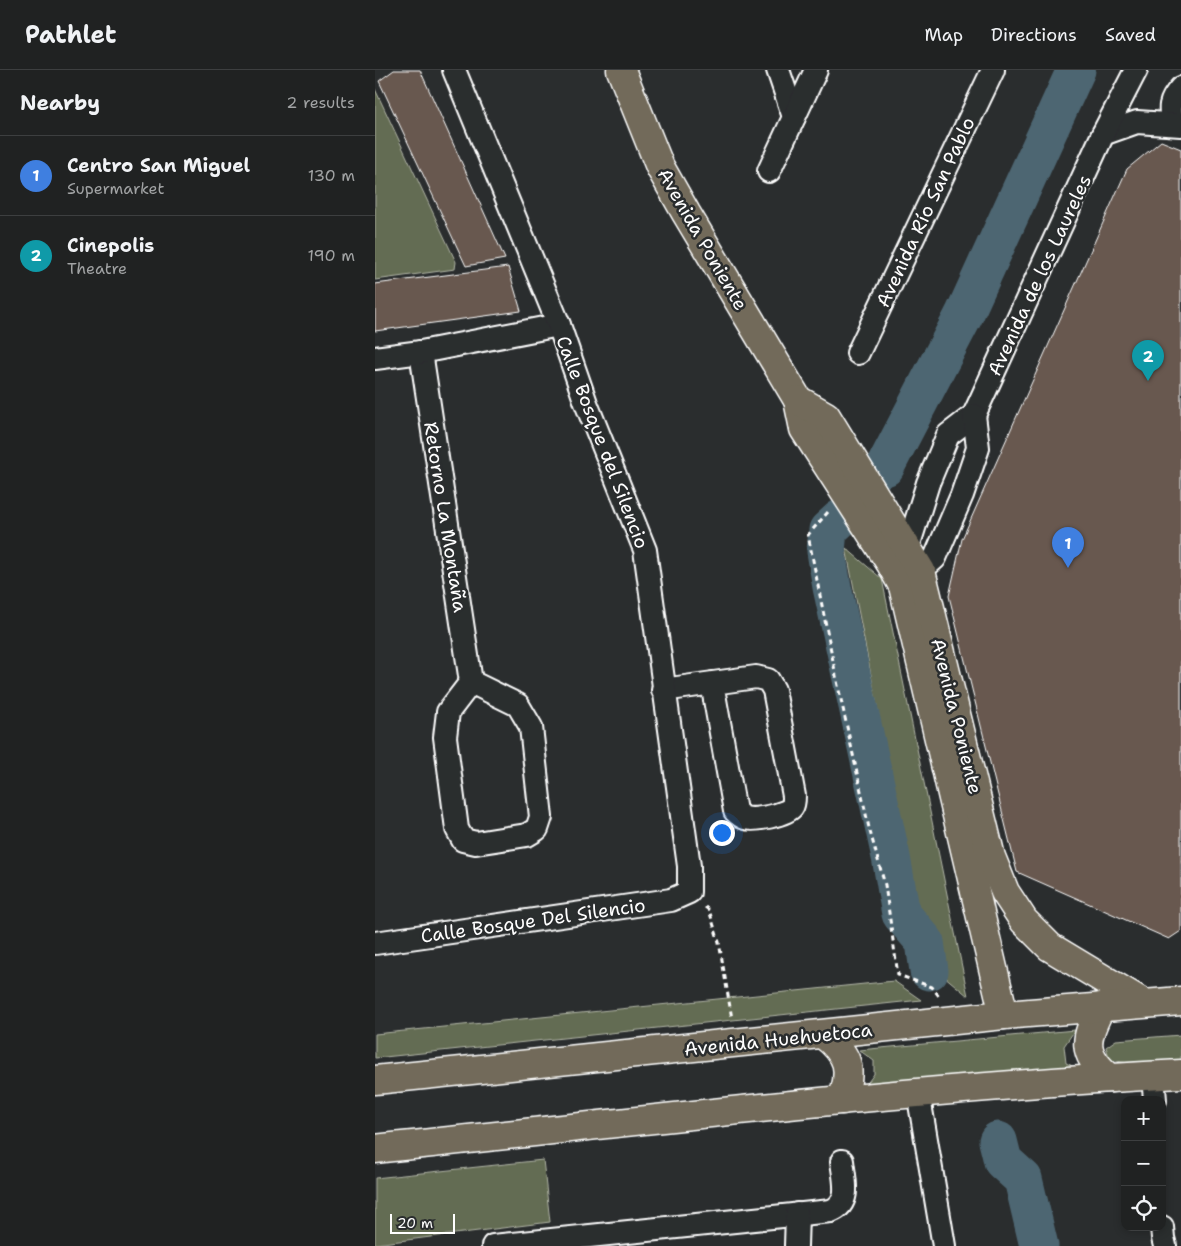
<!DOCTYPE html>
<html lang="en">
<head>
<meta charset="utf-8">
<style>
	:root { --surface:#202222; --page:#282a2a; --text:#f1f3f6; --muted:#a2a4a5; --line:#3d3f40; --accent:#2563eb }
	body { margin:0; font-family:"Shantell Sans",sans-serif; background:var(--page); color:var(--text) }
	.controls { position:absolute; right:15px; bottom:15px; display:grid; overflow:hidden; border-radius:10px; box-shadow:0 2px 8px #0003 }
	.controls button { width:45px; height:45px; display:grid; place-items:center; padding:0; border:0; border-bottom:1px solid var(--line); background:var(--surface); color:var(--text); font:25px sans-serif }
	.scale { position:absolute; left:15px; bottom:12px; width:65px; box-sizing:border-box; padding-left:5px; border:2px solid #fff; border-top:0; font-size:14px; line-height:18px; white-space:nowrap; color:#fff; -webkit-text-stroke:4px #2a2d2e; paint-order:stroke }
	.you { position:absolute; left:346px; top:762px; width:18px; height:18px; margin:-12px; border:4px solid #fff; border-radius:50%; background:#1a73e8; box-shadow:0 0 0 8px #1a73e833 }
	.badge { display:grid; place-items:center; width:32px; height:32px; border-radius:50%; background:var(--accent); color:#fff; font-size:16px; font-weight:700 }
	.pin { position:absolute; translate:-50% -41px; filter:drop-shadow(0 1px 2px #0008) }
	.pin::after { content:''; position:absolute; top:26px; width:18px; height:15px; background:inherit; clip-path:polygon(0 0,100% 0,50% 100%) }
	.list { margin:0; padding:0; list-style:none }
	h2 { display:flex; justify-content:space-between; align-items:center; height:65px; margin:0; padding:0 20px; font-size:21px }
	h2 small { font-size:16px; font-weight:400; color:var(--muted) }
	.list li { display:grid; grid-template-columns:32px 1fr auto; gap:15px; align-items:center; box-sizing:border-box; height:80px; padding:0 20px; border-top:1px solid var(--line) }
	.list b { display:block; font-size:19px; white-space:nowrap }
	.list p { margin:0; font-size:16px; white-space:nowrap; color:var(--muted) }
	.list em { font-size:16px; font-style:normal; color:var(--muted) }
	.icon { flex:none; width:28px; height:28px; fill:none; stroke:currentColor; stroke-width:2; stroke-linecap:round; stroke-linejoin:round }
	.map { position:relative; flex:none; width:806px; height:1176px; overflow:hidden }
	header { display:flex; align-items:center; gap:30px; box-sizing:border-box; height:70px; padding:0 25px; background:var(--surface); border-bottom:1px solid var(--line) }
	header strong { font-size:24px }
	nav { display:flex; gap:28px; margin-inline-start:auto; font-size:18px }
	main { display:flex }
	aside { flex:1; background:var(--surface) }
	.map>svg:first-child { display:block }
	.green { fill:#646c52; stroke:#b2b6a8 }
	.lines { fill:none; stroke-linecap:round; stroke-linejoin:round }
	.river { stroke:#4d6672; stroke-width:39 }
	.building { fill:#685950; stroke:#fff }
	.minor-casing { stroke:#fff; stroke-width:26 }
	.major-casing { stroke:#fff; stroke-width:31 }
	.path { stroke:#fff; stroke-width:3; stroke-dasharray:5 4; stroke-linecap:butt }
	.minor { stroke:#2a2d2e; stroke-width:22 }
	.major { stroke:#726b5a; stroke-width:28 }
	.labels { text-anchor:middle; stroke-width:5; stroke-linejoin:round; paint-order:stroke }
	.street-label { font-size:19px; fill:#fff; stroke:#2a2d2e }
</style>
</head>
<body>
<header>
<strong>Pathlet</strong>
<nav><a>Map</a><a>Directions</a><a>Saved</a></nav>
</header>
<main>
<aside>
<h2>Nearby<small>2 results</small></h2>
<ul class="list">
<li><span class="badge" style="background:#3f7fe0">1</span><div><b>Centro San Miguel</b><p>Supermarket</p></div><em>130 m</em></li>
<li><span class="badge" style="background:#0f9aa8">2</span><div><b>Cinepolis</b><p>Theatre</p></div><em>190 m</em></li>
</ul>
</aside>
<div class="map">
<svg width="806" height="1176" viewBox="0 0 806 1176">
	<rect width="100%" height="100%" fill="#2a2d2e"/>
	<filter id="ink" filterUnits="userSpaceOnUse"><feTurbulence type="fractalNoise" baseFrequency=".02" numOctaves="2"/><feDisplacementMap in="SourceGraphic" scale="10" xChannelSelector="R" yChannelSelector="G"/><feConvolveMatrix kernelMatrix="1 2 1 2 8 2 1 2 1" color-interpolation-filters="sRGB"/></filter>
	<g filter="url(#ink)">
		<g class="green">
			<path d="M 0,19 L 81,192 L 80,199 L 0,210 Z"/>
			<path d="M 471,478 L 507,509 L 593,926 L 569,906 L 559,866 L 541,834 Z"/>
			<path d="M 519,911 L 546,930 L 0,988 L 0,964 Z"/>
			<path d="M 700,960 L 689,976 L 691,993 L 704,999 L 488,1019 L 499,1004 L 499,991 L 484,980 Z"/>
			<path d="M 806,965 L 806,991 L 760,994 L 735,990 L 731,977 L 741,970 Z"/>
			<path d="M 168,1090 L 175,1152 L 0,1174 L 0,1108 Z"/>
		</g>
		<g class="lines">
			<g class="river">
				<path d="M 510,397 L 589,245 L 701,0"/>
				<path d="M 465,449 L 453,460 L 451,481 L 457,517 L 516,787 L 526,844 L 550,872 L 554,901"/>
				<path d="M 623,1071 L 628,1091 L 648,1109 L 664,1176"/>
			</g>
		</g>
		<g class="building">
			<path d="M 19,0 L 45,0 L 130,189 L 91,196 L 4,11 Z"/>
			<path d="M 786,71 L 806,79 L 806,861 L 794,869 L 642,802 L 574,526 L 587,469 L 752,99 Z"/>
			<path d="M 133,197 L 146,241 L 0,261 L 0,214 Z"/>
		</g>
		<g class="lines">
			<defs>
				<g id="minor">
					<path d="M 403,0 L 419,47"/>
					<path d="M 798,54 C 794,38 794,31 806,18"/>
					<path d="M 728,64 L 762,52 L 806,55"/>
					<path d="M 394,101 L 441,0"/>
					<path d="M 46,282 L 96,612 L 73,642 L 70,667 L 82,759 L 88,770 L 101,773 L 152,765 L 162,759 L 166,747 L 156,657 L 143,635 L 96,612"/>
					<path d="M 483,283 L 618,0"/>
					<path d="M 0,288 L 46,282 L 184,255"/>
					<path d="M 524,486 L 533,477 L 553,413 L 573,365 L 599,345 L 728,64 L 761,0"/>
					<path d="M 534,511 L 560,488 L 587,425 L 603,378 L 599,345"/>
					<path d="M 288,620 L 381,607 L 393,610 L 399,620 L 419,726 C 419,730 419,734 417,737 C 411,745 379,751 370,748 C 366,747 363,744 360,741 L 337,613"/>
					<path d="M 0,873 L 296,830 L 314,822 L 314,796 L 270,480 L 211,333 L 184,255 L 79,0"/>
					<path d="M 778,1006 L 780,1030"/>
					<path d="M 543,1022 L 569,1176"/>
					<path d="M 787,1157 L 788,1168 L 790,1176"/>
					<path d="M 118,1176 L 456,1141 C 477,1133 469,1109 467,1091"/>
					<path d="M 421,1176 L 422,1144"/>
				</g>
				<g id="major">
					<path d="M 246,0 L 285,97 L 311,143 L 423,330 L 429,359 L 516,494 L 528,516 L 629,945"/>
					<path d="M 423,330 L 451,346 L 546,501 L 616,787 L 630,822 L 649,851 L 675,877 L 768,933"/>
					<path d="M 726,937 C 710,968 705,983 735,1008"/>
					<path d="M 449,965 C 474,985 478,999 467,1030"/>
					<path d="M 0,1010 L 629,945 L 806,931"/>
					<path d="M 0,1079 C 268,1051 536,1018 806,1004"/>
				</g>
			</defs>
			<use href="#minor" class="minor-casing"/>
			<use href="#major" class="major-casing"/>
			<g class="path">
				<path d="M 453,442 L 433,465 L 462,611 L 494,758 L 510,815 L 523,905 L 557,917 L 564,926"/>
				<path d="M 330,837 L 334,840 L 344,872 L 357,949"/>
			</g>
			<use href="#minor" class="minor"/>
			<use href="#major" class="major"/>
		</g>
	</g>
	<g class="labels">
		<g class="street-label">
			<text transform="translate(550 142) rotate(-65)" y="7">Avenida Río San Pablo</text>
			<text transform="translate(328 169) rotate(60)" y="7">Avenida Poniente</text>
			<text transform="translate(664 205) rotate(-65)" y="7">Avenida de los Laureles</text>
			<text transform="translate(228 372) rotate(69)" y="7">Calle Bosque del Silencio</text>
			<text transform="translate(71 447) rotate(81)" y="7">Retorno La Montaña</text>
			<text transform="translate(582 646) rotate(76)" y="7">Avenida Poniente</text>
			<text transform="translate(158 850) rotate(-8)" y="7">Calle Bosque Del Silencio</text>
			<text transform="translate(403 969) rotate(-6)" y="7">Avenida Huehuetoca</text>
		</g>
	</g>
</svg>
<div class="controls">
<button>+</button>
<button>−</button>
<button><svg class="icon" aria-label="locate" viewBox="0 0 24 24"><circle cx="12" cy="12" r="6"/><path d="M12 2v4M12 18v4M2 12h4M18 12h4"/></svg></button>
</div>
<div class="scale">20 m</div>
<div class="you"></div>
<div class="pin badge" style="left:693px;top:498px;background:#3f7fe0">1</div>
<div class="pin badge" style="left:773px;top:311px;background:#0f9aa8">2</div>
</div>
</main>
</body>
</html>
